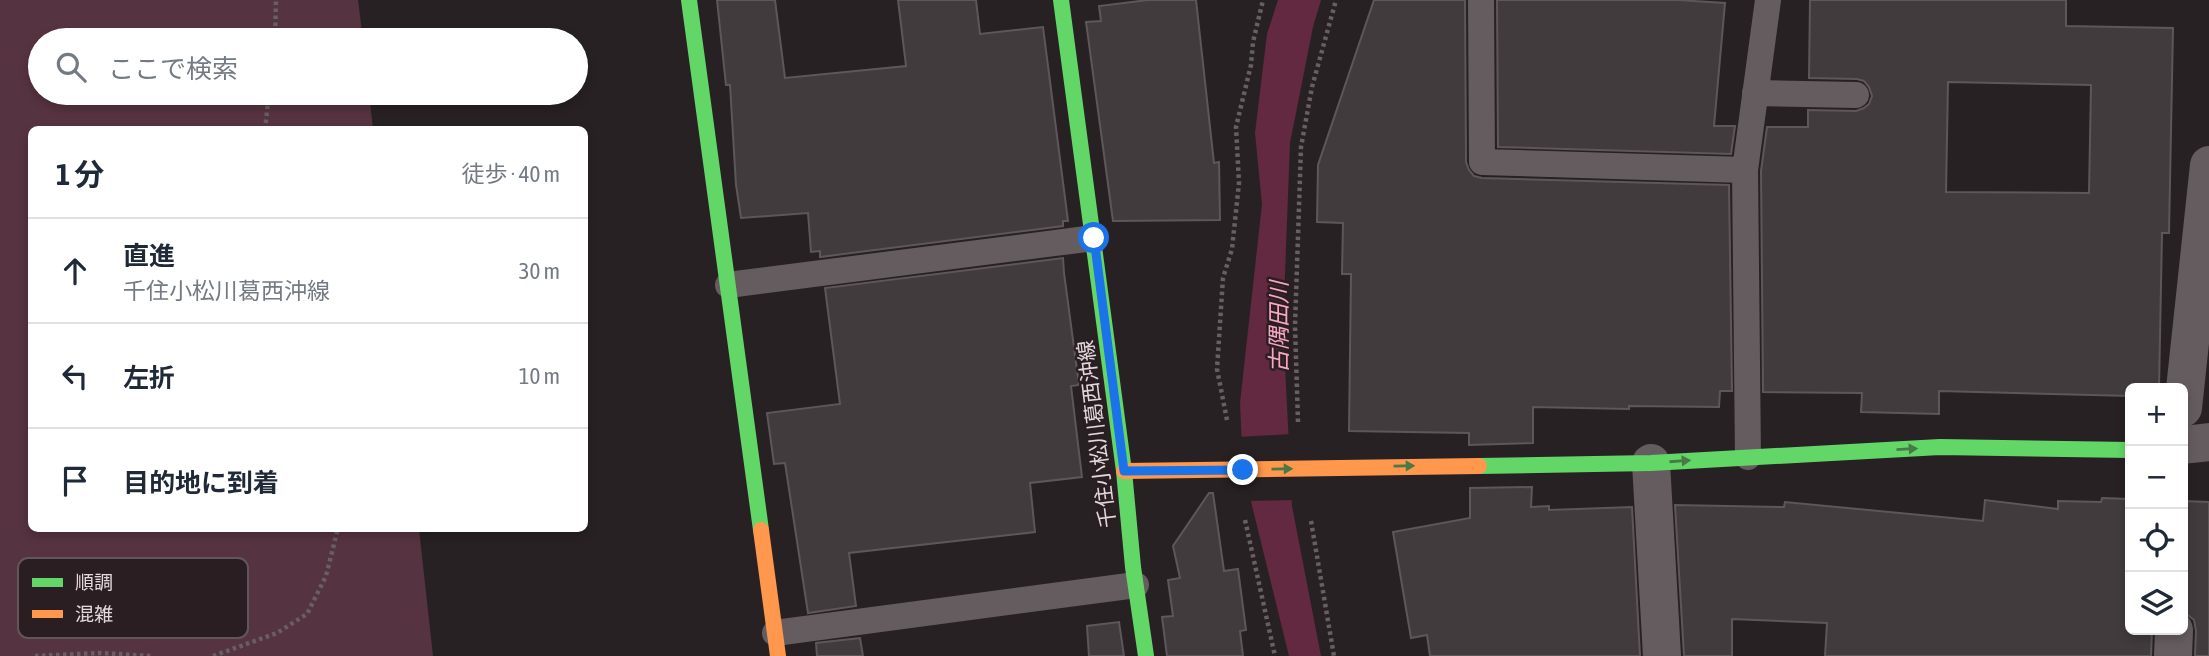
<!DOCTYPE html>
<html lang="ja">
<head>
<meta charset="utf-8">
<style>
	:root { --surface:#fff; --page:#f6f6f7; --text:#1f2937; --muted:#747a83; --line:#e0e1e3 }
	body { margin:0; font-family:"Asap Condensed","Noto Sans JP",sans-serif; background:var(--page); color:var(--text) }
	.controls { position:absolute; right:21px; bottom:21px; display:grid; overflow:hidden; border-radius:10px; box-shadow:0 4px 10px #0003 }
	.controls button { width:63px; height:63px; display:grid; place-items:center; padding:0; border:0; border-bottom:2px solid var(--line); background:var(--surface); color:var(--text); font:35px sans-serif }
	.stop { position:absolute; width:21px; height:21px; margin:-16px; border:5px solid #1a73e8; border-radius:50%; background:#fff }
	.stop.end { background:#1a73e8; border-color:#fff; box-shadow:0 2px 7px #0008 }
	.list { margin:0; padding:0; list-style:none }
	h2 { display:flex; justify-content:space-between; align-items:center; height:91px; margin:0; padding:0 28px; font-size:30px }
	h2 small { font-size:23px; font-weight:400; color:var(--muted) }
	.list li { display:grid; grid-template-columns:46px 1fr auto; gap:21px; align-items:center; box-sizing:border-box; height:105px; padding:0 28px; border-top:2px solid var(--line) }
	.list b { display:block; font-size:26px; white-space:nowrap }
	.list p { margin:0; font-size:23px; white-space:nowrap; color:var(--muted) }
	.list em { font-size:23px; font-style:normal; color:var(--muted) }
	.icon { flex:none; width:38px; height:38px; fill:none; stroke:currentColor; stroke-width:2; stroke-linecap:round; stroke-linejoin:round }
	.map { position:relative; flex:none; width:2209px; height:656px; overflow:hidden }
	.search { position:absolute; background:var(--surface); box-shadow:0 4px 10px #0003; left:28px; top:28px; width:560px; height:77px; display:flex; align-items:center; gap:18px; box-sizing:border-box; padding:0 24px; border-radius:38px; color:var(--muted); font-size:26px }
	.panel { position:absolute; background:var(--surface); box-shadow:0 4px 10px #0003; left:28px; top:126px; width:560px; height:406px; border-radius:10px }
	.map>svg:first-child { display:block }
	.green { fill:#563340 }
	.water { fill:#622940 }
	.pier { fill:#282124 }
	.building { fill:#413b3e; stroke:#5d5759; stroke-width:2; fill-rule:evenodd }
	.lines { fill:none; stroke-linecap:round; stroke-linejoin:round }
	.path { stroke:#675f62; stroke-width:4.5; stroke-dasharray:3.5 3.5; stroke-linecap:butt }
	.lane { stroke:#655c5f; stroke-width:26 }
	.street { stroke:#655c5f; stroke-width:38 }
	.fast { stroke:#63d668; stroke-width:16 }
	.slow { stroke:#ff974d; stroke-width:16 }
	.oneway { fill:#477a46 }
	.route { stroke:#1a73e8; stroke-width:9 }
	.labels { text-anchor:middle; stroke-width:5; stroke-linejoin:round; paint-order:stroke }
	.street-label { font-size:21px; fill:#e2d9dc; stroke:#2b1e23 }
	.water-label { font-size:23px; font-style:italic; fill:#f6a7c2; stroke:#2b1e23 }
	.key { fill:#2b1e23; stroke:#62565a; stroke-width:2 }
	.key-label { font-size:19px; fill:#e2d9dc }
</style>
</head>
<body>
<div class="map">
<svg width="2209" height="656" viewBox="0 0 2209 656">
	<rect width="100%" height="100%" fill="#282124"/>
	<path class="green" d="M 0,0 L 358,0 L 363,40 L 40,40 L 40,93 L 369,93 L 373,129 L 32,130 L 32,528 L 419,529 L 433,656 L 0,656 Z"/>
	<path class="water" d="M 1278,0 L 1321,0 L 1313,27 L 1290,143 L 1283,326 L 1292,506 L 1321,656 L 1289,656 L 1243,469 L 1240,403 L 1262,204 L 1255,133 L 1267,34 Z"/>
	<path class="pier" d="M 1292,434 L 1295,500 L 1248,501 L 1240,470 L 1238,437 Z"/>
	<g class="building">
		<path d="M 717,0 L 775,0 L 785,78 L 906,66 L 898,0 L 976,0 L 980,34 L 1043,27 L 1068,221 L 1063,221 L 1063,226 L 820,257 L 820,251 L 811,252 L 808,213 L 741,218 L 736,185 L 730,85 L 726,85 Z"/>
		<path d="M 1148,0 L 1196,0 L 1214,163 L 1219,162 L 1220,220 L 1113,221 L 1086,22 L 1101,21 L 1099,6 Z"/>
		<path d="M 1374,0 L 1465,0 L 1466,162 L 1469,170 L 1474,176 L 1482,178 L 1729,185 L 1732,391 L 1720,391 L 1719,407 L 1629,406 L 1629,409 L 1533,407 L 1533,443 L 1469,445 L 1469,433 L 1349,431 L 1351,274 L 1342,274 L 1343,223 L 1317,222 L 1318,165 Z"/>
		<path d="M 1497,0 L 1678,0 L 1725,3 L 1714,126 L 1735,126 L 1731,154 L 1498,147 Z"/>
		<path d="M 1810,0 L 2066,0 L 2066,26 L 2173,28 L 2169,233 L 2162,233 L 2159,388 L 2130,388 L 2130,396 L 1939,391 L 1939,414 L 1861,412 L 1862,393 L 1763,392 L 1761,171 L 1767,127 L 1808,127 L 1808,110 L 1856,111 L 1864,108 L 1869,104 L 1872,96 L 1869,87 L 1864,81 L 1857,79 L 1809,78 ZM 1948,82 L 2091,85 L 2089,193 L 1946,192 Z"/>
		<path d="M 1063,258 L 1064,273 L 1079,385 L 1071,386 L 1082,477 L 1030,483 L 1035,532 L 849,553 L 856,606 L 808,613 L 785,463 L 774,464 L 767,413 L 840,404 L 825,288 Z"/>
		<path d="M 1532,487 L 1531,507 L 1549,506 L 1549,510 L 1632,507 L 1640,656 L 1430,656 L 1427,635 L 1411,638 L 1393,532 L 1470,518 L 1470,488 Z"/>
		<path d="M 1209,493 L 1213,493 L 1224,571 L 1238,569 L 1246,630 L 1240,631 L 1243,656 L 1167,656 L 1162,617 L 1173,616 L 1168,580 L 1180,578 L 1173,546 Z"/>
		<path d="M 2102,498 L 2130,499 L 2130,630 L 2152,630 L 2151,656 L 1825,656 L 1827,623 L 1732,619 L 1732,656 L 1684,656 L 1675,505 L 1784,507 L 1785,502 L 1983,521 L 1985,500 L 2058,509 L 2058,501 L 2101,502 Z"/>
		<path d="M 2183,501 L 2209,502 L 2209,656 L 2195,656 L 2196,631 L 2194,620 L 2183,611 Z"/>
		<path d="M 1119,622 L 1124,656 L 1089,656 L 1087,626 Z"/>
		<path d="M 860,638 L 863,656 L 817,656 L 816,643 Z"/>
	</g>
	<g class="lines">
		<g class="path">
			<path d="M 275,40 L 276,0"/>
			<path d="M 265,130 L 269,93"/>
			<path d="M 1227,420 L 1217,369 L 1223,278 L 1232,249 L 1239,183 L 1236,127 L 1251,65 L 1253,42 L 1263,0"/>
			<path d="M 1298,422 L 1295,326 L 1301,147 L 1312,87 L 1336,0"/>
			<path d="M 1245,520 L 1275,656"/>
			<path d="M 1311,521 L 1334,656"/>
			<path d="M 35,656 L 101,653 L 151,656"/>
			<path d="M 213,656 L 277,633 L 307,614 L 326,576 L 338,528"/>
		</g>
		<g class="lane">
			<path d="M 1481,0 L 1482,162 L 1745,170"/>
			<path d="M 1755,93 L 1856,95"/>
			<path d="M 728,285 L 1094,238"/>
			<path d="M 1748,457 L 1745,170 L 1768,0"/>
			<path d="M 775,633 L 1136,585"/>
		</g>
		<g class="street">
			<path d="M 2183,408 L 2209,165"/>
			<path d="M 2183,445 L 2209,442"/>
			<path d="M 1651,463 L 1662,656"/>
			<path d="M 2173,656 L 2174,630"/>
		</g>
		<g class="fast">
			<path d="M 689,0 L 761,530"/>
			<path d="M 1061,0 L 1124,471 L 1133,567 L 1146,656"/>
			<path d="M 1479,466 L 1651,463 L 1940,447 L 2130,450"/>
		</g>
		<g class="slow">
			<path d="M 1124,471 L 1479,466"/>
			<path d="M 761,530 L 778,656"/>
		</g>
	</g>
	<defs><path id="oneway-solid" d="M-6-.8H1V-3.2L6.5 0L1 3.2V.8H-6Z" transform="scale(1.75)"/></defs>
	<g class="oneway">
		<use href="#oneway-solid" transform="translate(1907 449) rotate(-3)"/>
		<use href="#oneway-solid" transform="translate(1680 461) rotate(-4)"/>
		<use href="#oneway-solid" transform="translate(1404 466) rotate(-1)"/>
		<use href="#oneway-solid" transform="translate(1282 469) rotate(-1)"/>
	</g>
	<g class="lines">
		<path class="route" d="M 1094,238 L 1124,471 L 1243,470"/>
	</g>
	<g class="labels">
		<g class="street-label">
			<text transform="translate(1097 434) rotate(-97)" y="7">千住小松川葛西沖線</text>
		</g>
		<g class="water-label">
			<text transform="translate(1279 327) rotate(-90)" y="8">古隅田川</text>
		</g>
	</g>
	<rect x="18" y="558" width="230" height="80" rx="10" class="key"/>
	<rect x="32" y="578" width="31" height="9" fill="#63d668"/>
	<rect x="32" y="610" width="31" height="8" fill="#ff974d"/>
	<g class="key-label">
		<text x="75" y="589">順調</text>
		<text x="75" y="621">混雑</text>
	</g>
</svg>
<div class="controls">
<button>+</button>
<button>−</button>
<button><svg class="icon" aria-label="locate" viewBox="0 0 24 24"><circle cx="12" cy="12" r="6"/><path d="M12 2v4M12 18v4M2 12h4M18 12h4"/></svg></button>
<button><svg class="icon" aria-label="layers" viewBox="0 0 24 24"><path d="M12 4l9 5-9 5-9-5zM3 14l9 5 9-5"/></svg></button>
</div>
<div class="stop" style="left:1094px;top:238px"></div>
<div class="stop end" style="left:1243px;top:470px"></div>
<div class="search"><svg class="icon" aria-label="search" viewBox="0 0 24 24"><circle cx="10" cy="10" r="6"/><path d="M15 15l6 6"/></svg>ここで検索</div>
<section class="panel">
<h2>1 分<small>徒歩 · 40 m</small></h2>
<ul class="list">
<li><svg class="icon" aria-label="ahead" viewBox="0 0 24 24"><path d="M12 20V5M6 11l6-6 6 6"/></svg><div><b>直進</b><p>千住小松川葛西沖線</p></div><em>30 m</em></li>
<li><svg class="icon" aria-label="left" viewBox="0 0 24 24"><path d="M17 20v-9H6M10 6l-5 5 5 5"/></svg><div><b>左折</b></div><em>10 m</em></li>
<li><svg class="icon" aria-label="arrive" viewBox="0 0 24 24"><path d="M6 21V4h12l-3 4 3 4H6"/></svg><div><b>目的地に到着</b></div></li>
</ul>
</section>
</div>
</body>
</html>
